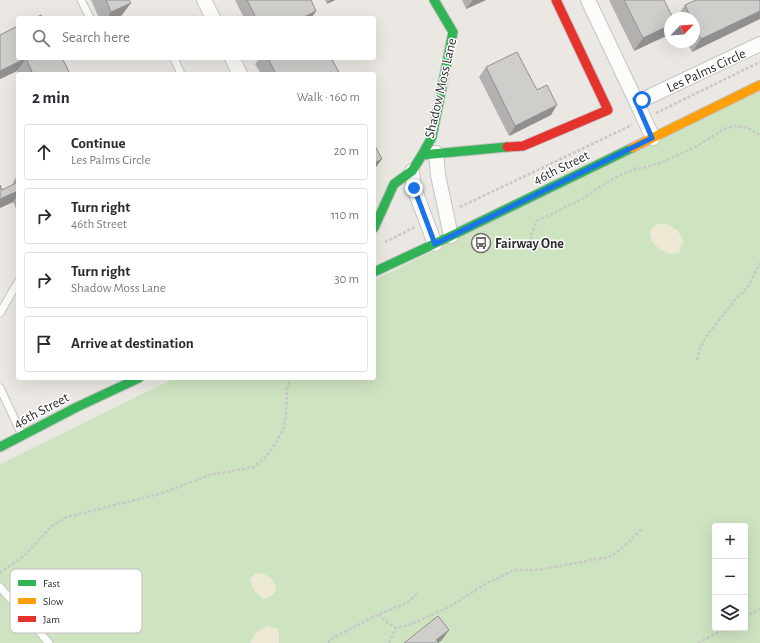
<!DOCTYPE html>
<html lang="en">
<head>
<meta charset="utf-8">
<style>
	:root { --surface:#fff; --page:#f7f7f7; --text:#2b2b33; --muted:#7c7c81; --line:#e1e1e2 }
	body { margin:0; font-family:"Alegreya Sans",sans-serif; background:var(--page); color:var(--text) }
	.controls { position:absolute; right:12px; bottom:12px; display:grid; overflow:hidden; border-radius:4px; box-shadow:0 4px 16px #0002 }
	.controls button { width:36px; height:36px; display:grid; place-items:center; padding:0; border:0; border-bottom:1px solid var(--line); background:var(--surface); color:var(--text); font:20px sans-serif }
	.compass { position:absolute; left:664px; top:12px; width:36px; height:36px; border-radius:50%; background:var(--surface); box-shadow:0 4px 16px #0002; rotate:65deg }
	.stop { position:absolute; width:12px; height:12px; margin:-9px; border:3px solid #1a73e8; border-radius:50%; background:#fff }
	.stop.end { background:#1a73e8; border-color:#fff; box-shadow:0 1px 4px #0008 }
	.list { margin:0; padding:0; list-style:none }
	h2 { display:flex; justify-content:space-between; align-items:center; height:52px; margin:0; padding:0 16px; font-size:17px }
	h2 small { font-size:13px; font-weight:400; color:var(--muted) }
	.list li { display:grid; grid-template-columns:26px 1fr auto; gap:12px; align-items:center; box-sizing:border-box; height:56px; margin:0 8px 8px; padding:0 8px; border:1px solid var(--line); border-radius:4px }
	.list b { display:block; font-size:15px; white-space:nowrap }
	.list p { margin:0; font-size:13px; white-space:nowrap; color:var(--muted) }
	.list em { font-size:13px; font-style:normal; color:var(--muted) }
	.icon { flex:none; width:22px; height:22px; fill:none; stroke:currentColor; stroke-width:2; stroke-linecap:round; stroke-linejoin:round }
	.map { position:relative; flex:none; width:760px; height:643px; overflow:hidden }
	.search { position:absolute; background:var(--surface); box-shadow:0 4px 16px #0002; left:16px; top:16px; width:360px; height:44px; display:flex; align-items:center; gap:10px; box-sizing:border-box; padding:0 14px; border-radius:4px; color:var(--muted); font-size:15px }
	.panel { position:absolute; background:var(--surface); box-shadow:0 4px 16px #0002; left:16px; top:72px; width:360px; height:308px; border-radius:4px }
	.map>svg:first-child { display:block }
	.green { fill:#cee4c0; fill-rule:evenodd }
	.sand { fill:#eee9d4 }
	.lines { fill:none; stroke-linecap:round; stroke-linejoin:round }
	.lane-casing { stroke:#c5c4c3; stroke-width:9 }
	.street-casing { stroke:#c5c4c3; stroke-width:16 }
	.fast-casing { stroke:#c5c4c3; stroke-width:11 }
	.slow-casing { stroke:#c5c4c3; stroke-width:11 }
	.jam-casing { stroke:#c5c4c3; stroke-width:11 }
	.path { stroke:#c8c8c8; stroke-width:2.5; stroke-dasharray:3 2; stroke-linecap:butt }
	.lane { stroke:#fcfcfb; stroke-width:7 }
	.street { stroke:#fcfcfb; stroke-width:14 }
	.fast { stroke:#30b455; stroke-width:9 }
	.slow { stroke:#ff9f0a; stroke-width:9 }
	.jam { stroke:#e5322d; stroke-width:9 }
	.wall { fill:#b3b1af }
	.shaded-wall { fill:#92908e }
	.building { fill:#d0cecb; stroke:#92908e }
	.route { stroke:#1a73e8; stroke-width:5 }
	.labels { text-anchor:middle; stroke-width:3; stroke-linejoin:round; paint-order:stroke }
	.street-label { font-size:14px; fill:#2d2d2d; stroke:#fff }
	.poi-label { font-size:14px; font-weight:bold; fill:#2d2d2d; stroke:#fff; text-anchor:start }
	.key { fill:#fff; stroke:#c0c0c0; stroke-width:1 }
	.key-label { font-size:11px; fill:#2d2d2d }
</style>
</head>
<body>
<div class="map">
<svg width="760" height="643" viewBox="0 0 760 643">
	<rect width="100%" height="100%" fill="#ebe8e4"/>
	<path class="green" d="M 760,91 L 760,643 L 0,643 L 0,464 L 175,378 L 374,378 L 374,280 ZM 715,526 L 745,526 L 745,628 L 715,628 Z"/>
	<g class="sand">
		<path d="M 665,223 L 677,230 L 684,241 L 680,247 L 680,252 C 667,260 641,239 653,227 C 656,224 661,224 665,223 Z"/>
		<path d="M 256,573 C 274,573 286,593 264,599 C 257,594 251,588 250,579 Z"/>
		<path d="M 267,626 L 277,629 L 279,634 L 279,643 L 250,643 L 256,633 Z"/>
	</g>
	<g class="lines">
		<defs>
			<g id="lane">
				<path d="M 81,0 L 90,18"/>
				<path d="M 174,58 L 181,74"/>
				<path d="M 0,313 L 18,282"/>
				<path d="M 0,388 L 22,435"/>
				<path d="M 0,587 L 49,643"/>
			</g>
			<g id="street">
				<path d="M 204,0 L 213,18"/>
				<path d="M 588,0 L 635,99 L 642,100 L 760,44"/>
				<path d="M 232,58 L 240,74"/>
				<path d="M 635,99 L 653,138"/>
				<path d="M 436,153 L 438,175 L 451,236"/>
				<path d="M 412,171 L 414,188 L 435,244"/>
			</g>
			<g id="fast">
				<path d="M 422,155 L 432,137 L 453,32 L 434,0"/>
				<path d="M 374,228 L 394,184 L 412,171 L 422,155 L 507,147"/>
				<path d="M 374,272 L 451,236 L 632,148"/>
				<path d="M 0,447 L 77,407 L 139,378"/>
			</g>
			<path id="slow" d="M 632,148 L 760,85"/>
			<path id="jam" d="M 507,147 L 523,146 L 608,110 L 556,0"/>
		</defs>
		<use href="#lane" class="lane-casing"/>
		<use href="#street" class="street-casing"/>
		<use href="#fast" class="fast-casing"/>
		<use href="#slow" class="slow-casing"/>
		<use href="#jam" class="jam-casing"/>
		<g class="path">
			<path d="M 656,113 L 760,62"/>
			<path d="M 460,207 L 632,125"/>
			<path d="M 385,242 L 415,227"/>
			<path d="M 532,250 L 531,235 L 537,221 L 584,198 L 598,188 L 616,177 L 635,169 L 646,167 L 661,163 L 697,146 L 724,129 L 735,126 L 748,128 L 760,135"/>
			<path d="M 697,360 L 699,351 L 705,338 L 734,301 L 748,287 L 760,263"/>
			<path d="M 0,573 L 26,554 L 52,526 L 67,517 L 163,493 L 212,474 L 222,473 L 254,467 L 265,458 L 275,444 L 283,430 L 286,415 L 287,389 L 290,378"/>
			<path d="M 379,614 L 384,620 L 396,628 L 409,625 L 447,608 L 487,583 L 515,570 L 537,570 L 609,557 L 620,550 L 642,529"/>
			<path d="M 745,617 L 760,609"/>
			<path d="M 329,643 L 329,640 L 379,614 L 407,603 L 417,594"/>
			<path d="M 389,643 L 396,628"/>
			<path d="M 698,643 L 726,628"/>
		</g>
		<use href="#lane" class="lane"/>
		<use href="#street" class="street"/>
		<use href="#fast" class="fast"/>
		<use href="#slow" class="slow"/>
		<use href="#jam" class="jam"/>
	</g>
	<g class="wall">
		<path d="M 91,0 L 130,0 L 122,15 L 116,18 L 99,18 Z"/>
		<path d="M 235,0 L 311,0 L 316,11 L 311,18 L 244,18 Z"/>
		<path d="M 325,0 L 335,0 L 327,4 Z"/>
		<path d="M 462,0 L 486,0 L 466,9 Z"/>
		<path d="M 609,0 L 664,0 L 670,18 L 670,30 L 666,36 L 634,51 Z"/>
		<path d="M 760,0 L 692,52 L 687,42 L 694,42 L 694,18 L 676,18 L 685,5 Z"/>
		<path d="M 0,35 L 62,58 L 70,74 L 18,74 L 17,71 L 0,79 Z"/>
		<path d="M 260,58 L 331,58 L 340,74 L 261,74 L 255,64 Z"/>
		<path d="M 486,67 L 537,90 L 551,115 L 509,136 L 479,77 Z"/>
		<path d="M 18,174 L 18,213 L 13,202 L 0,208 L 0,185 L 2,190 L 14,184 L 13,182 Z"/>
	</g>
	<g class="shaded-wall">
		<path d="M 330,0 L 335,0 L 327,4 Z"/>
		<path d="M 473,0 L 486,0 L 466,9 Z"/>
		<path d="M 131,3 L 122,15 L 116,18 L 107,18 L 111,12 Z"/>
		<path d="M 316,11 L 311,18 L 302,18 Z"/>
		<path d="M 760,11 L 760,19 L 692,52 L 701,39 Z"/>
		<path d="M 670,25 L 670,30 L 666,36 L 634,51 L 643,38 Z"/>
		<path d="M 26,58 L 17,71 L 0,79 L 0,71 Z"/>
		<path d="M 557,105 L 551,115 L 509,136 L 515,126 Z"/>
		<path d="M 382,159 L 374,170 L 374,163 Z"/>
		<path d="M 18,191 L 18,194 L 13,202 L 0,208 L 0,199 Z"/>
		<path d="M 449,630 L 442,640 L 438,643 L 436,640 Z"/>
	</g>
	<g class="building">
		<path d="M 106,0 L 129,0 L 131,3 L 111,12 Z"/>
		<path d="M 247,0 L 311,0 L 316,11 L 302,18 L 256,18 Z"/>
		<path d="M 624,0 L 664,0 L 673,18 L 670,18 L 670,25 L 643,38 Z"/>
		<path d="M 696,0 L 760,0 L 760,11 L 701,39 L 694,25 L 694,18 L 691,18 L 685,5 Z"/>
		<path d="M 41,15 L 43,18 L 35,18 Z"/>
		<path d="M 18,26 L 18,58 L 62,58 L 70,74 L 33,74 L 26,58 L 0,71 L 0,35 Z"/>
		<path d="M 517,52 L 537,90 L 547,85 L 557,105 L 515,126 L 486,67 Z"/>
		<path d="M 268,58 L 331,58 L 340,74 L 276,74 Z"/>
		<path d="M 374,144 L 382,159 L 374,163 Z"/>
		<path d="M 18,182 L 18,191 L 0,199 L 0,185 L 2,190 Z"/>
		<path d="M 438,616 L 449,630 L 436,640 L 439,643 L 404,643 Z"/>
	</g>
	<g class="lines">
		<path class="route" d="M 414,188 L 435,244 L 652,138 L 635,99 L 642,100"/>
	</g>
	<defs>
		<symbol id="bus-ring" viewBox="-11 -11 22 22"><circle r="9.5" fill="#fff" stroke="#706e6d" stroke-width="1.5"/><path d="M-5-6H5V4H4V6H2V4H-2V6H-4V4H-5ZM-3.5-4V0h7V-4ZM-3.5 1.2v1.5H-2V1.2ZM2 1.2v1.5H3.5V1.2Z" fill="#706e6d"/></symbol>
	</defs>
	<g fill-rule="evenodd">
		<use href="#bus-ring" x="470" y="232" width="22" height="22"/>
	</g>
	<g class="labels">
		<g class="street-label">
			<text transform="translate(706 70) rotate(-25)" y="5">Les Palms Circle</text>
			<text transform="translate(440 88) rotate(-77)" y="5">Shadow Moss Lane</text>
			<text transform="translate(561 167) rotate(-26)" y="5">46th Street</text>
			<text transform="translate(41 410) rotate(-28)" y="5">46th Street</text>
		</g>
		<g class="poi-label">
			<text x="495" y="248">Fairway One</text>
		</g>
	</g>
	<rect x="10" y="569" width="132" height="64" rx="6" class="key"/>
	<rect x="18" y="580" width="18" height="6" fill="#30b455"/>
	<rect x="18" y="598" width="18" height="6" fill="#ff9f0a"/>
	<rect x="18" y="616" width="18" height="6" fill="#e5322d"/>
	<g class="key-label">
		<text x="43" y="587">Fast</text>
		<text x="43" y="605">Slow</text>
		<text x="43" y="623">Jam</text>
	</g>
</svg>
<div class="controls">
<button>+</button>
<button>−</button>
<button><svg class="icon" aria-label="layers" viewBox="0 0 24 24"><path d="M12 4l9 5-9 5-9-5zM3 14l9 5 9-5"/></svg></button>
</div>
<svg class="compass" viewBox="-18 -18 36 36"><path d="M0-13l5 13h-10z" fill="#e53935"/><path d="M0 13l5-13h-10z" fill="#7c7c81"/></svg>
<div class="stop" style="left:642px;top:100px"></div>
<div class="stop end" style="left:414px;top:188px"></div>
<div class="search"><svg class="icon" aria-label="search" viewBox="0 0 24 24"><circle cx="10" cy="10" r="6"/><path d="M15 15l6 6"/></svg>Search here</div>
<section class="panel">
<h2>2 min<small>Walk · 160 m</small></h2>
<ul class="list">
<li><svg class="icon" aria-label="ahead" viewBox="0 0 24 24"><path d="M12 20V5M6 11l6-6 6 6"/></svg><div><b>Continue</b><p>Les Palms Circle</p></div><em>20 m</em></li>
<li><svg class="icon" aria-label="right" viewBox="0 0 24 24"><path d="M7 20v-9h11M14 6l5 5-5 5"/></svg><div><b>Turn right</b><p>46th Street</p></div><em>110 m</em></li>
<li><svg class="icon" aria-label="right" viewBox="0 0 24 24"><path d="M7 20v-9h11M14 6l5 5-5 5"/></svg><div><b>Turn right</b><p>Shadow Moss Lane</p></div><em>30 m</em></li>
<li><svg class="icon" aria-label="arrive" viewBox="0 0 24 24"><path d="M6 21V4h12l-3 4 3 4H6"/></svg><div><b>Arrive at destination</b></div></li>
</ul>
</section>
</div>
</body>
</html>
